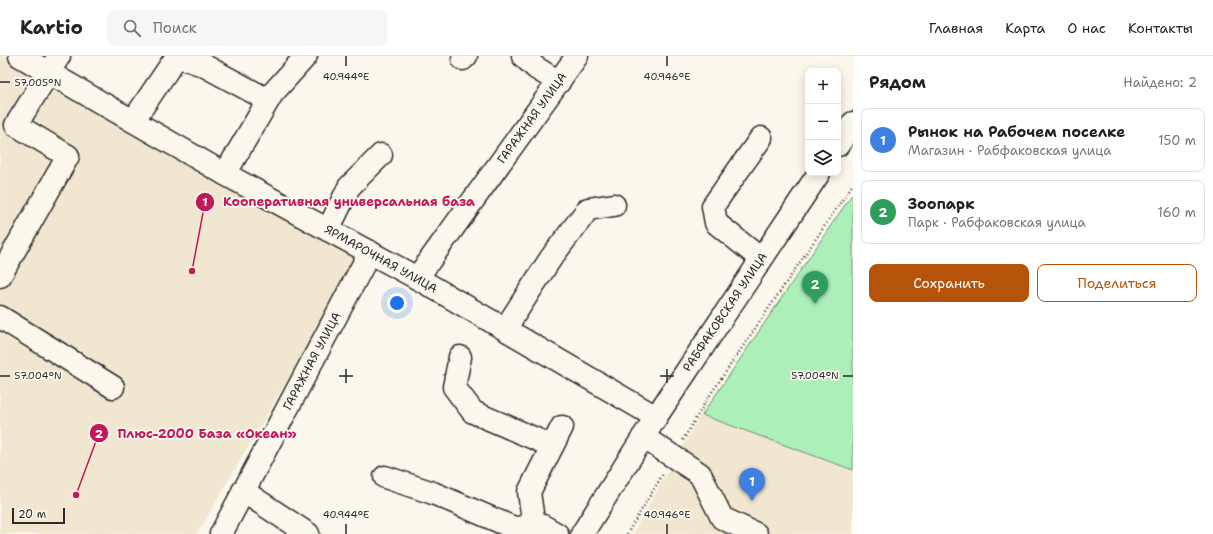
<!DOCTYPE html>
<html lang="ru">
<head>
<meta charset="utf-8">
<style>
	:root { --surface:#fff; --page:#f6f6f6; --text:#222; --muted:#767676; --line:#e0e0e0; --accent:#b45309 }
	body { margin:0; font-family:"Shantell Sans",sans-serif; background:var(--page); color:var(--text) }
	.controls { position:absolute; right:12px; top:12px; display:grid; overflow:hidden; border-radius:8px; box-shadow:0 2px 10px #0003 }
	.controls button { width:36px; height:36px; display:grid; place-items:center; padding:0; border:0; border-bottom:1px solid var(--line); background:var(--surface); color:var(--text); font:20px sans-serif }
	.scale { position:absolute; left:12px; bottom:10px; width:53px; box-sizing:border-box; padding-left:4px; border:2px solid #2b2b2b; border-top:0; font-size:11px; line-height:14px; white-space:nowrap; color:#2b2b2b; -webkit-text-stroke:3px #fbf7ec; paint-order:stroke }
	.you { position:absolute; left:397px; top:247px; width:14px; height:14px; margin:-10px; border:3px solid #fff; border-radius:50%; background:#1a73e8; box-shadow:0 0 0 6px #1a73e833 }
	.badge { display:grid; place-items:center; width:26px; height:26px; border-radius:50%; background:var(--accent); color:#fff; font-size:13px; font-weight:700 }
	.pin { position:absolute; translate:-50% -33px; filter:drop-shadow(0 1px 2px #0008) }
	.pin::after { content:''; position:absolute; top:21px; width:14px; height:12px; background:inherit; clip-path:polygon(0 0,100% 0,50% 100%) }
	.list { margin:0; padding:0; list-style:none }
	h2 { display:flex; justify-content:space-between; align-items:center; height:52px; margin:0; padding:0 16px; font-size:17px }
	h2 small { font-size:13px; font-weight:400; color:var(--muted) }
	.list li { display:grid; grid-template-columns:26px 1fr auto; gap:12px; align-items:center; box-sizing:border-box; height:64px; margin:0 8px 8px; padding:0 8px; border:1px solid var(--line); border-radius:8px }
	.list b { display:block; font-size:15px; white-space:nowrap }
	.list p { margin:0; font-size:13px; white-space:nowrap; color:var(--muted) }
	.list em { font-size:13px; font-style:normal; color:var(--muted) }
	.actions { display:flex; gap:8px; padding:12px 16px }
	.actions a { flex:1; padding:9px 0; border:1px solid var(--accent); border-radius:8px; text-align:center; font-size:14px; color:var(--accent) }
	.actions .main { background:var(--accent); color:#fff }
	.icon { flex:none; width:22px; height:22px; fill:none; stroke:currentColor; stroke-width:2; stroke-linecap:round; stroke-linejoin:round }
	.map { position:relative; flex:none; width:853px; height:478px; overflow:hidden }
	header { display:flex; align-items:center; gap:24px; box-sizing:border-box; height:56px; padding:0 20px; background:var(--surface); border-bottom:1px solid var(--line) }
	header strong { font-size:19px }
	nav { display:flex; gap:22px; margin-inline-start:auto; font-size:14px }
	.search { width:280px; height:36px; background:var(--page); display:flex; align-items:center; gap:10px; box-sizing:border-box; padding:0 14px; border-radius:8px; color:var(--muted); font-size:15px }
	main { display:flex }
	aside { flex:1; background:var(--surface) }
	.map>svg:first-child { display:block }
	.built { fill:#f1e7d1 }
	.green { fill:#adefb9; stroke:#6c8d72 }
	.lines { fill:none; stroke-linecap:round; stroke-linejoin:round }
	.minor-casing { stroke:#2b2b2b; stroke-width:25 }
	.major-casing { stroke:#2b2b2b; stroke-width:25 }
	.path { stroke:#2b2b2b; stroke-width:2.5; stroke-dasharray:1 3; stroke-linecap:butt }
	.minor { stroke:#fbf7ec; stroke-width:22 }
	.major { stroke:#fbf7ec; stroke-width:22 }
	.ticks { fill:none; stroke:#2b2b2b; stroke-width:1.5 }
	.labels { text-anchor:middle; stroke-width:3.5; stroke-linejoin:round; paint-order:stroke }
	.street-label { font-size:12px; fill:#2b2b2b; stroke:#fbf7ec }
	.ticks-label { font-size:10px; text-anchor:middle; fill:#2b2b2b; stroke:#fbf7ec; stroke-width:3.5; stroke-linejoin:round; paint-order:stroke }
	.leader { fill:none; stroke:#c2185b; stroke-width:1.5 }
	.callout-dot { fill:#c2185b; stroke:#fbf7ec; stroke-width:1.5 }
	.mark-label { font-size:12px; text-anchor:middle; font-weight:bold; fill:#fff }
	.callout-label { font-size:13px; text-anchor:middle; font-weight:bold; fill:#c2185b; stroke:#fbf7ec; stroke-width:3.5; stroke-linejoin:round; paint-order:stroke }
</style>
</head>
<body>
<header>
<strong>Kartio</strong>
<div class="search"><svg class="icon" aria-label="search" viewBox="0 0 24 24"><circle cx="10" cy="10" r="6"/><path d="M15 15l6 6"/></svg>Поиск</div>
<nav><a>Главная</a><a>Карта</a><a>О нас</a><a>Контакты</a></nav>
</header>
<main>
<div class="map">
<svg width="853" height="478" viewBox="0 0 853 478">
	<rect width="100%" height="100%" fill="#fbf7ec"/>
	<filter id="ink" filterUnits="userSpaceOnUse"><feTurbulence type="fractalNoise" baseFrequency=".025" numOctaves="2"/><feDisplacementMap in="SourceGraphic" scale="8" xChannelSelector="R" yChannelSelector="G"/><feConvolveMatrix kernelMatrix="1 2 1 2 8 2 1 2 1" color-interpolation-filters="sRGB"/></filter>
	<g filter="url(#ink)">
		<g class="built">
			<path d="M 0,0 L 3,0 L 360,200 L 197,478 L 0,478 Z"/>
			<path d="M 707,348 L 853,411 L 853,478 L 632,478 Z"/>
		</g>
		<path class="green" d="M 853,137 L 853,414 L 702,359 Z"/>
		<g class="lines">
			<defs>
				<g id="minor">
					<path d="M 20,0 L 225,118 L 417,222 L 656,361"/>
					<path d="M 177,0 L 203,9 L 268,44"/>
					<path d="M 523,0 L 536,12 L 559,26"/>
					<path d="M 463,3 L 466,0"/>
					<path d="M 133,65 L 177,0"/>
					<path d="M 225,118 L 272,38 L 306,0"/>
					<path d="M 328,174 L 349,131 L 381,99"/>
					<path d="M 761,203 L 716,167 L 713,150 L 761,82"/>
					<path d="M 0,220 L 68,100 L 16,69 L 59,0"/>
					<path d="M 417,222 L 577,0"/>
					<path d="M 0,261 L 113,331"/>
					<path d="M 505,273 L 551,202 L 588,153 L 614,149"/>
					<path d="M 460,301 L 454,331 L 473,356 L 552,390"/>
					<path d="M 643,381 L 700,418 L 722,462 L 756,478"/>
					<path d="M 385,421 L 433,437 L 514,472 L 543,470 L 557,478"/>
					<path d="M 243,435 L 308,478"/>
					<path d="M 534,471 L 529,436 L 562,371"/>
					<path d="M 221,478 L 370,196"/>
				</g>
				<g id="major">
					<path d="M 838,89 L 853,67"/>
					<path d="M 582,478 L 656,361 L 819,117"/>
				</g>
			</defs>
			<use href="#minor" class="minor-casing"/>
			<use href="#major" class="major-casing"/>
			<g class="path">
				<path d="M 683,384 L 706,345 L 853,128"/>
				<path d="M 627,478 L 663,418"/>
			</g>
			<use href="#minor" class="minor"/>
			<use href="#major" class="major"/>
		</g>
	</g>
	<path class="ticks" d="M 346,0 L 346,10M 667,0 L 667,10M 0,26 L 10,26M 346,313 L 346,327M 667,313 L 667,327M 0,320 L 10,320M 339,320 L 353,320M 660,320 L 674,320M 843,320 L 853,320M 346,468 L 346,478M 667,468 L 667,478"/>
	<g class="labels">
		<g class="street-label">
			<text transform="translate(532 62) rotate(-54)" y="4">ГАРАЖНАЯ УЛИЦА</text>
			<text transform="translate(381 203) rotate(29)" y="4">ЯРМАРОЧНАЯ УЛИЦА</text>
			<text transform="translate(725 256) rotate(-56)" y="4">РАБФАКОВСКАЯ УЛИЦА</text>
			<text transform="translate(312 305) rotate(-62)" y="4">ГАРАЖНАЯ УЛИЦА</text>
		</g>
	</g>
	<g class="ticks-label">
		<text x="346" y="24">40.944°E</text>
		<text x="667" y="24">40.946°E</text>
		<text x="38" y="30">57.005°N</text>
		<text x="38" y="323">57.004°N</text>
		<text x="815" y="323">57.004°N</text>
		<text x="346" y="462">40.944°E</text>
		<text x="667" y="462">40.946°E</text>
	</g>
	<path class="leader" d="M192 215L205 146M76 439L99 377"/>
	<g class="callout-dot">
		<circle cx="192" cy="215" r="4"/>
		<circle cx="76" cy="439" r="4"/>
		<circle cx="205" cy="146" r="10"/>
		<circle cx="99" cy="377" r="10"/>
	</g>
	<g class="mark-label">
		<text x="205" y="150">1</text>
		<text x="99" y="382">2</text>
	</g>
	<g class="callout-label">
		<text x="349" y="150">Кооперативная универсальная база</text>
		<text x="207" y="382">Плюс-2000 База «Океан»</text>
	</g>
</svg>
<div class="controls">
<button>+</button>
<button>−</button>
<button><svg class="icon" aria-label="layers" viewBox="0 0 24 24"><path d="M12 4l9 5-9 5-9-5zM3 14l9 5 9-5"/></svg></button>
</div>
<div class="scale">20 m</div>
<div class="you"></div>
<div class="pin badge" style="left:752px;top:445px;background:#3f7fe0">1</div>
<div class="pin badge" style="left:815px;top:248px;background:#2e9e5b">2</div>
</div>
<aside>
<h2>Рядом<small>Найдено: 2</small></h2>
<ul class="list">
<li><span class="badge" style="background:#3f7fe0">1</span><div><b>Рынок на Рабочем поселке</b><p>Магазин · Рабфаковская улица</p></div><em>150 m</em></li>
<li><span class="badge" style="background:#2e9e5b">2</span><div><b>Зоопарк</b><p>Парк · Рабфаковская улица</p></div><em>160 m</em></li>
</ul>
<div class="actions"><a class="main">Сохранить</a><a>Поделиться</a></div>
</aside>
</main>
</body>
</html>
